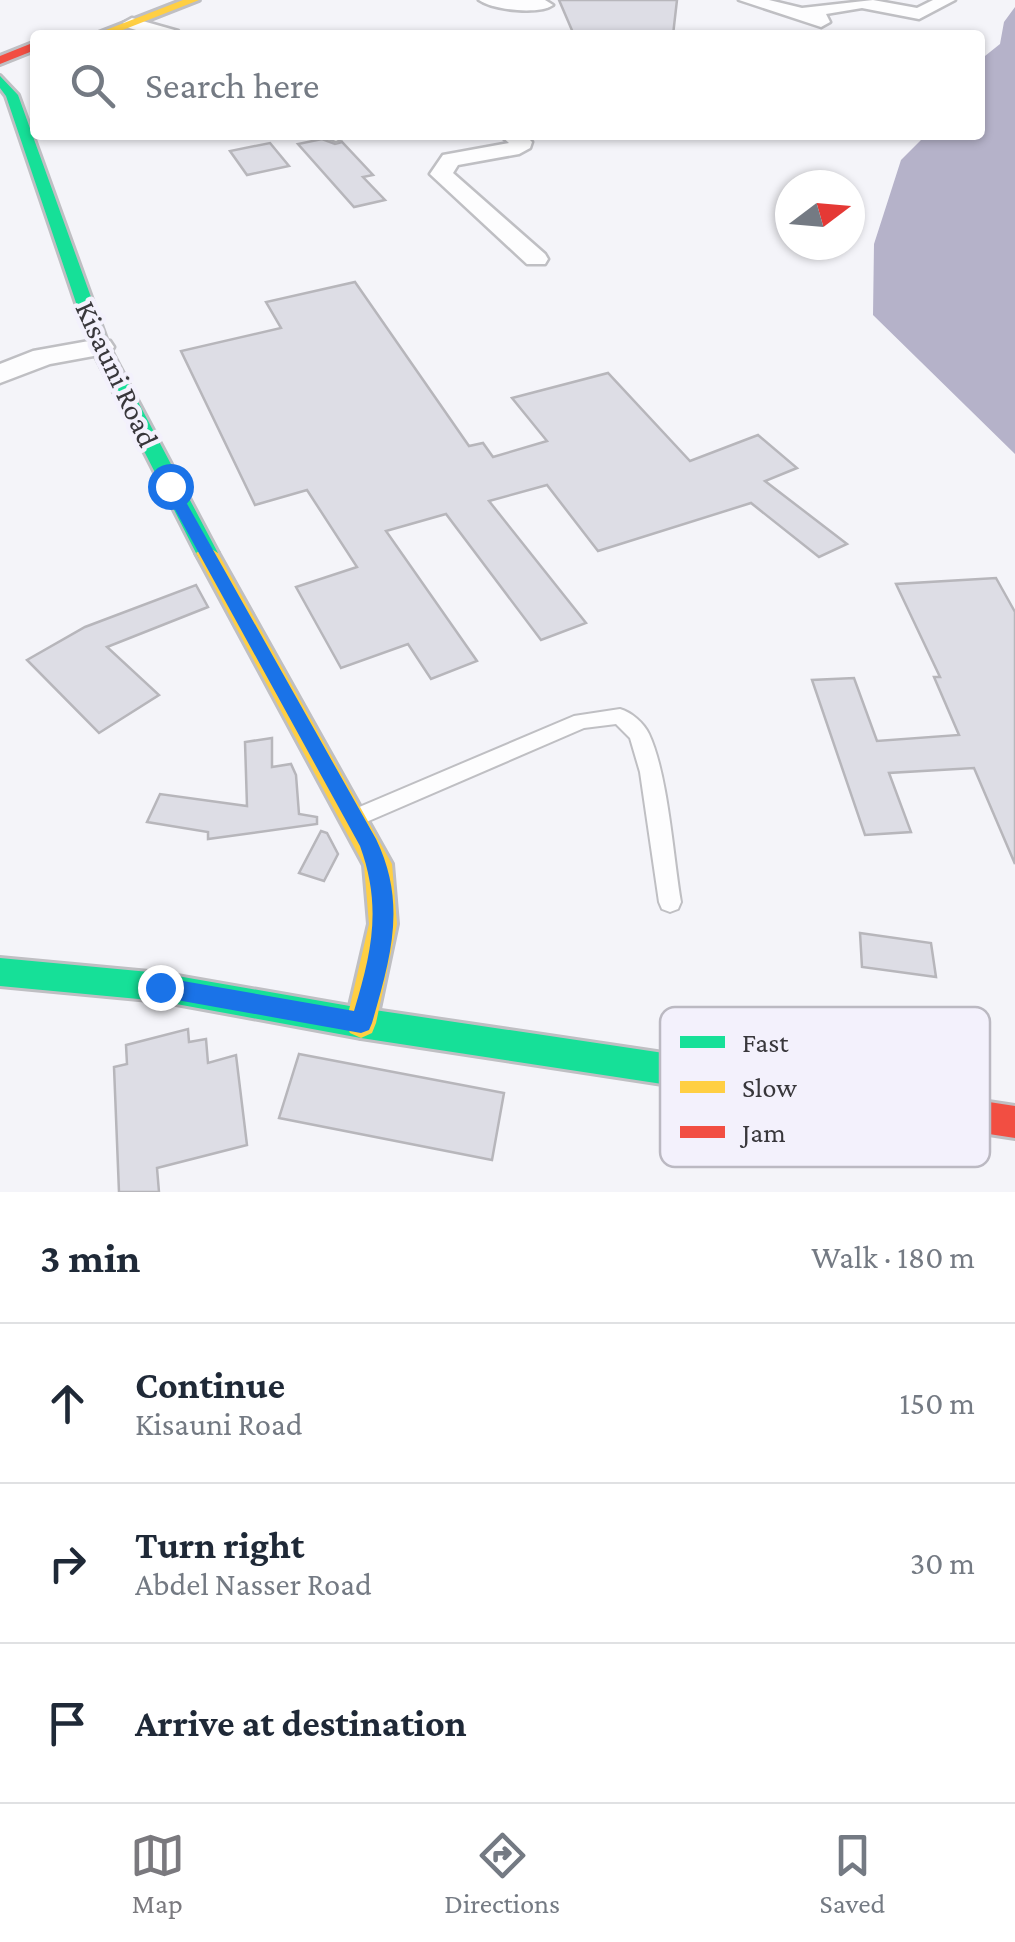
<!DOCTYPE html>
<html lang="en">
<head>
<meta charset="utf-8">
<style>
	:root { --surface:#fff; --page:#f2f2f3; --text:#1f2937; --muted:#747a83; --line:#e0e1e3; --accent:#7a797e }
	body { margin:0; font-family:"Crimson Pro",serif; background:var(--page); color:var(--text) }
	.compass { position:absolute; left:775px; top:170px; width:90px; height:90px; border-radius:50%; background:var(--surface); box-shadow:0 2px 8px #0004; rotate:74deg }
	.stop { position:absolute; width:30px; height:30px; margin:-22px; border:8px solid #1a73e8; border-radius:50%; background:#fff }
	.stop.end { background:#1a73e8; border-color:#fff; box-shadow:0 2px 10px #0008 }
	.list { margin:0; padding:0; list-style:none }
	h2 { display:flex; justify-content:space-between; align-items:center; height:130px; margin:0; padding:0 40px; font-size:42px }
	h2 small { font-size:32px; font-weight:400; color:var(--muted) }
	.list li { display:grid; grid-template-columns:65px 1fr auto; gap:30px; align-items:center; box-sizing:border-box; height:160px; padding:0 40px; border-top:2px solid var(--line) }
	.list b { display:block; font-size:38px; white-space:nowrap }
	.list p { margin:0; font-size:32px; white-space:nowrap; color:var(--muted) }
	.list em { font-size:32px; font-style:normal; color:var(--muted) }
	.icon { flex:none; width:55px; height:55px; fill:none; stroke:currentColor; stroke-width:2; stroke-linecap:round; stroke-linejoin:round }
	.map { position:relative; flex:none; width:1015px; height:1192px; overflow:hidden }
	.search { position:absolute; background:var(--surface); box-shadow:0 2px 8px #0004; left:30px; right:30px; top:30px; height:110px; display:flex; align-items:center; gap:25px; box-sizing:border-box; padding:0 35px; border-radius:10px; color:var(--muted); font-size:38px }
	.sheet { height:610px; background:var(--surface) }
	nav { display:flex; justify-content:space-around; align-items:center; box-sizing:border-box; height:140px; border-top:2px solid var(--line); background:var(--surface); font-size:28px; color:var(--muted) }
	nav a { display:grid; justify-items:center; gap:5px }
	nav .on { color:var(--accent) }
	.map>svg:first-child { display:block }
	.water { fill:#b5b2c9 }
	.building { fill:#dddde5; stroke:#b7b6bb; stroke-width:2.5 }
	.lines { fill:none; stroke-linecap:round; stroke-linejoin:round }
	.lane-casing { stroke:#bfbfc3; stroke-width:4 }
	.street-casing { stroke:#bfbfc3; stroke-width:5 }
	.fast-casing { stroke:#bfbfc3; stroke-width:6 }
	.slow-casing { stroke:#bfbfc3; stroke-width:6 }
	.jam-casing { stroke:#bfbfc3; stroke-width:6 }
	.lane { fill:#fdfdfe; fill-rule:evenodd }
	.street { fill:#fdfdfe; fill-rule:evenodd }
	.fast { fill:#16e098; fill-rule:evenodd }
	.slow { fill:#ffcf43; fill-rule:evenodd }
	.jam { fill:#f24e42; fill-rule:evenodd }
	.route { fill:#1a73e8 }
	.labels { text-anchor:middle; stroke-width:9; stroke-linejoin:round; paint-order:stroke }
	.street-label { font-size:30px; fill:#38373b; stroke:#f3f1fc }
	.key { fill:#f3f1fc; stroke:#bbb9c2; stroke-width:2.5 }
	.key-label { font-size:28px; fill:#38373b }
</style>
</head>
<body>
<div class="map">
<svg width="1015" height="1192" viewBox="0 0 1015 1192">
	<rect width="100%" height="100%" fill="#f4f4f9"/>
	<path class="water" d="M 1015,7 L 1015,454 L 873,315 L 874,244 L 901,160 L 926,135 L 980,135 L 980,60 L 1000,44 L 1004,22 Z"/>
	<g class="building">
		<path d="M 559,0 L 677,0 L 673,35 L 574,35 Z"/>
		<path d="M 322,139 L 335,144 L 342,142 L 373,175 L 363,177 L 385,200 L 354,207 L 298,144 Z"/>
		<path d="M 270,143 L 289,166 L 247,175 L 230,151 Z"/>
		<path d="M 355,282 L 469,446 L 483,443 L 493,457 L 547,441 L 512,398 L 608,373 L 690,461 L 758,435 L 797,468 L 765,481 L 847,544 L 819,557 L 751,503 L 598,551 L 547,485 L 489,501 L 586,623 L 541,640 L 446,514 L 386,531 L 477,661 L 431,679 L 408,644 L 341,668 L 296,587 L 357,567 L 307,490 L 255,505 L 181,351 L 281,328 L 266,302 Z"/>
		<path d="M 996,578 L 1015,612 L 1015,864 L 974,768 L 889,773 L 911,832 L 865,835 L 812,680 L 854,678 L 877,741 L 959,735 L 934,677 L 940,677 L 896,584 Z"/>
		<path d="M 196,585 L 208,607 L 107,647 L 159,695 L 99,733 L 27,660 L 85,627 Z"/>
		<path d="M 272,738 L 272,767 L 291,764 L 296,775 L 299,814 L 317,817 L 317,824 L 208,839 L 208,832 L 147,822 L 160,794 L 247,806 L 245,742 Z"/>
		<path d="M 321,831 L 327,833 L 338,854 L 324,881 L 299,873 Z"/>
		<path d="M 860,933 L 931,943 L 936,977 L 862,967 Z"/>
		<path d="M 188,1029 L 189,1042 L 206,1039 L 208,1063 L 236,1055 L 247,1145 L 157,1168 L 159,1192 L 119,1192 L 114,1067 L 127,1064 L 126,1045 Z"/>
		<path d="M 299,1054 L 504,1093 L 492,1160 L 279,1118 Z"/>
	</g>
	<g class="lines">
		<defs>
			<path id="lane" d="M 620,709 C 631,712 644,723 649,734 C 668,775 673,855 681,902 L 678,909 L 670,912 L 662,909 L 659,902 L 640,772 L 630,738 L 616,724 L 584,728 L 364,823 L 357,826 L 350,823 L 347,817 L 350,811 L 574,716 Z"/>
			<g id="street">
				<path d="M 479,0 L 545,0 L 553,5 C 539,15 493,10 479,0 Z"/>
				<path d="M 739,0 L 769,0 L 802,8 L 873,0 L 917,8 L 933,0 L 955,0 L 919,19 L 862,8 L 826,14 L 830,22 L 821,27 Z"/>
				<path d="M 132,18 L 178,31 L 181,35 L 153,35 L 126,27 L 123,23 Z"/>
				<path d="M 322,135 L 347,135 L 336,141 Z"/>
				<path d="M 500,135 L 525,135 L 532,142 L 530,148 L 519,154 L 458,165 L 453,173 L 545,254 L 548,259 L 545,264 L 527,264 L 430,174 L 443,155 L 509,143 Z"/>
				<path d="M 100,339 L 110,341 L 114,347 L 110,353 L 50,364 L 0,383 L 0,364 L 33,351 Z"/>
			</g>
			<g id="fast">
				<path d="M 0,76 L 18,95 L 109,347 L 218,553 L 215,558 L 199,558 L 196,553 L 91,347 L 6,96 L 0,88 Z"/>
				<path d="M 0,958 L 160,973 L 361,1008 L 852,1081 L 863,1086 L 868,1097 L 863,1108 L 852,1113 L 361,1038 L 160,1001 L 0,986 Z"/>
			</g>
			<g id="slow">
				<path d="M 183,0 L 199,0 L 110,35 L 93,35 Z"/>
				<path d="M 207,546 L 218,553 L 392,864 L 397,924 L 376,1023 L 372,1033 L 361,1038 L 350,1033 L 346,1023 L 369,924 L 364,865 L 196,553 Z"/>
			</g>
			<g id="jam">
				<path d="M 35,42 L 35,50 L 0,64 L 0,56 Z"/>
				<path d="M 852,1081 L 1015,1106 L 1015,1138 L 852,1113 L 841,1108 L 836,1097 L 841,1086 Z"/>
			</g>
		</defs>
		<use href="#lane" class="lane-casing"/>
		<use href="#street" class="street-casing"/>
		<use href="#fast" class="fast-casing"/>
		<use href="#slow" class="slow-casing"/>
		<use href="#jam" class="jam-casing"/>
		<use href="#lane" class="lane"/>
		<use href="#street" class="street"/>
		<use href="#fast" class="fast"/>
		<use href="#slow" class="slow"/>
		<use href="#jam" class="jam"/>
	</g>
	<path class="route" d="M 170,481 L 177,486 L 376,839 C 407,903 391,957 372,1023 L 369,1030 L 361,1033 L 160,997 L 153,994 L 149,987 L 153,980 L 160,977 L 354,1011 C 372,952 382,906 360,846 L 162,486 Z"/>
	<g class="labels">
		<g class="street-label">
			<text transform="translate(117 374) rotate(65)" y="10">Kisauni Road</text>
		</g>
	</g>
	<rect x="660" y="1007" width="330" height="160" rx="15" class="key"/>
	<rect x="680" y="1036" width="45" height="12" fill="#16e098"/>
	<rect x="680" y="1081" width="45" height="12" fill="#ffcf43"/>
	<rect x="680" y="1126" width="45" height="12" fill="#f24e42"/>
	<g class="key-label">
		<text x="742" y="1052">Fast</text>
		<text x="742" y="1097">Slow</text>
		<text x="742" y="1142">Jam</text>
	</g>
</svg>
<svg class="compass" viewBox="-18 -18 36 36"><path d="M0-13l5 13h-10z" fill="#e53935"/><path d="M0 13l5-13h-10z" fill="#747a83"/></svg>
<div class="stop" style="left:170px;top:486px"></div>
<div class="stop end" style="left:160px;top:987px"></div>
<div class="search"><svg class="icon" aria-label="search" viewBox="0 0 24 24"><circle cx="10" cy="10" r="6"/><path d="M15 15l6 6"/></svg>Search here</div>
</div>
<section class="sheet">
<h2>3 min<small>Walk · 180 m</small></h2>
<ul class="list">
<li><svg class="icon" aria-label="ahead" viewBox="0 0 24 24"><path d="M12 20V5M6 11l6-6 6 6"/></svg><div><b>Continue</b><p>Kisauni Road</p></div><em>150 m</em></li>
<li><svg class="icon" aria-label="right" viewBox="0 0 24 24"><path d="M7 20v-9h11M14 6l5 5-5 5"/></svg><div><b>Turn right</b><p>Abdel Nasser Road</p></div><em>30 m</em></li>
<li><svg class="icon" aria-label="arrive" viewBox="0 0 24 24"><path d="M6 21V4h12l-3 4 3 4H6"/></svg><div><b>Arrive at destination</b></div></li>
</ul>
</section>
<nav>
<a class="on"><svg class="icon" aria-label="map" viewBox="0 0 24 24"><path d="M3 6l6-2 6 2 6-2v14l-6 2-6-2-6 2zM9 4v14M15 6v14"/></svg>Map</a>
<a><svg class="icon" aria-label="directions" viewBox="0 0 24 24"><path d="M12 3l9 9-9 9-9-9zM9 14v-3h6M13 9l2 2-2 2"/></svg>Directions</a>
<a><svg class="icon" aria-label="saved" viewBox="0 0 24 24"><path d="M7 4h10v16l-5-4-5 4z"/></svg>Saved</a>
</nav>
</body>
</html>
